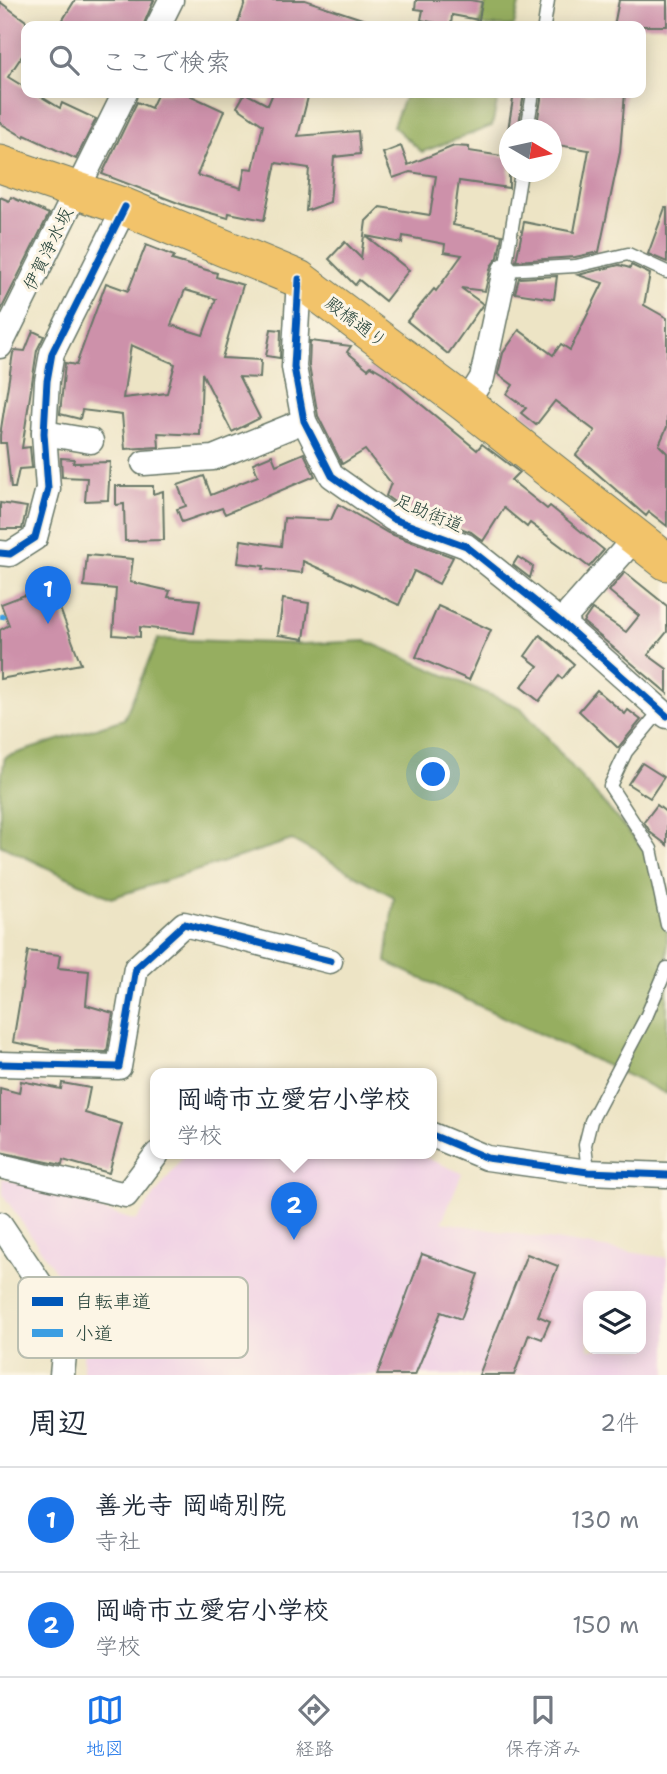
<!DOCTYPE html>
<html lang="ja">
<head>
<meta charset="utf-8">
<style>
	:root { --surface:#fff; --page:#f2f2f3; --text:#1f2937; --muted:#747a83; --line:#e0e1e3; --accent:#1a73e8 }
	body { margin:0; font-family:"Shantell Sans","Klee One",sans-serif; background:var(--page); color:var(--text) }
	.controls { position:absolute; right:21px; bottom:21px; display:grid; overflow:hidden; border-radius:14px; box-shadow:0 4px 18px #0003 }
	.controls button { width:63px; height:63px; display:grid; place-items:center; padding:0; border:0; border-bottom:2px solid var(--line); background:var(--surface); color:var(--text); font:35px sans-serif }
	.compass { position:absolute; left:499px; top:119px; width:63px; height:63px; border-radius:50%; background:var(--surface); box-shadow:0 4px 18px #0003; rotate:99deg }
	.you { position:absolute; left:434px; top:775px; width:24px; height:24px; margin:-18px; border:5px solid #fff; border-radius:50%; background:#1a73e8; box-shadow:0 0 0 10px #1a73e833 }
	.badge { display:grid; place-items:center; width:46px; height:46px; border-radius:50%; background:var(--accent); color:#fff; font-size:23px; font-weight:700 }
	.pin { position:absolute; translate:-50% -58px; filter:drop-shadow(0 2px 4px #0008) }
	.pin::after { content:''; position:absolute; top:37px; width:24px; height:21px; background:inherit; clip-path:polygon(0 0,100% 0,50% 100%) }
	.popup { position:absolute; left:150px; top:1068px; width:287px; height:91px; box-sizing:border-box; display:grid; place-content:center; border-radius:14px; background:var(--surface); filter:drop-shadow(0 2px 5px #0005); font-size:23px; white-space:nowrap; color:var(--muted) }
	.popup b { font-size:26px; color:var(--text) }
	.popup::after { content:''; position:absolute; left:50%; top:100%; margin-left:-14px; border:14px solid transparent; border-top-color:var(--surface) }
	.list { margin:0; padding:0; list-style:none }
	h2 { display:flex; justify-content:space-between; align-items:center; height:91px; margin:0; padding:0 28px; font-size:30px }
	h2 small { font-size:23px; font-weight:400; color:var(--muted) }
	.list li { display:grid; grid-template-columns:46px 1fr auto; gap:21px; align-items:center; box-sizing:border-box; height:105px; padding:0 28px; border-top:2px solid var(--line) }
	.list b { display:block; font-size:26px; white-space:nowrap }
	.list p { margin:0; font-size:23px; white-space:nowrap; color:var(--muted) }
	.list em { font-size:23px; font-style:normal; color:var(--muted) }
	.icon { flex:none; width:38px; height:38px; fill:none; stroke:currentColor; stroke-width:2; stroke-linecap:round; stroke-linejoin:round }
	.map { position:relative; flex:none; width:667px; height:1375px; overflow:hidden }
	.search { position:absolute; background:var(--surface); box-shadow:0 4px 18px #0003; left:21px; right:21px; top:21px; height:77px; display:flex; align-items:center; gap:18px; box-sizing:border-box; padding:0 24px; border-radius:14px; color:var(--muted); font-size:26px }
	.sheet { height:301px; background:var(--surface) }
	nav { display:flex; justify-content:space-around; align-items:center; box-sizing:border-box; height:98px; border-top:2px solid var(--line); background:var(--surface); font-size:19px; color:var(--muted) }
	nav a { display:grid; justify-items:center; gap:4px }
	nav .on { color:var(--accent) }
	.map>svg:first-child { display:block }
	.built { fill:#f0d0e5; fill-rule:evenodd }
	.forest { fill:#96ae60; stroke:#5a764a; stroke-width:2 }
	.building { fill:#cd91aa; fill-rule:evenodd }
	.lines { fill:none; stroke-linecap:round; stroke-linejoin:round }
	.lane-casing { stroke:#677767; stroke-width:15 }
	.street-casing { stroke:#677767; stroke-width:27 }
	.primary-casing { stroke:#677767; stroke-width:39 }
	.lane { stroke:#fff; stroke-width:12 }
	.street { stroke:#fff; stroke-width:24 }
	.primary { stroke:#f2c36a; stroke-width:37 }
	.quiet { stroke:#3c9ee2; stroke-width:5; stroke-dasharray:10 5; stroke-linecap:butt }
	.cycleway-casing { stroke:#fcf5e5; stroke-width:11 }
	.cycleway { stroke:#0057b8; stroke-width:7 }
	.labels { text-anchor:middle; stroke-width:6; stroke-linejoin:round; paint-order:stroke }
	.street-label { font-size:18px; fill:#1f3d34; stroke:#fcf5e5 }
	.key { fill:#fcf5e5; stroke:#babeb0; stroke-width:2 }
	.key-label { font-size:19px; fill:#1f3d34 }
</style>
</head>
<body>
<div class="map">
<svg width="667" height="1375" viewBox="0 0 667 1375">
	<rect width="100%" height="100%" fill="#fcf5e5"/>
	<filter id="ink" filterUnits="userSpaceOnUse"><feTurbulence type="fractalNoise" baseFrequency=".0143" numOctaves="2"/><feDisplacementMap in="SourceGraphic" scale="14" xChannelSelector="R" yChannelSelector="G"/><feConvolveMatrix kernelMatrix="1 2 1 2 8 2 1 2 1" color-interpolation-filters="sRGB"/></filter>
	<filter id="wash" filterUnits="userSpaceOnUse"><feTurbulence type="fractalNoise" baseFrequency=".00686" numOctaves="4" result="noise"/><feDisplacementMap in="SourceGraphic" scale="28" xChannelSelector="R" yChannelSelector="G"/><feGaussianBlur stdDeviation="1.57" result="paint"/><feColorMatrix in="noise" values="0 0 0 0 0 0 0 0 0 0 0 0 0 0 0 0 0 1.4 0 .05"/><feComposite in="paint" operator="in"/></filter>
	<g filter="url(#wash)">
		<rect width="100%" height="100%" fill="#ede4c5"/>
		<path class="built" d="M 185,1154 L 417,1154 L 462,1173 L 442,1222 L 667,1258 L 667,1375 L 83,1375 L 84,1313 L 3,1195 L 2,1178 L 136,1221 ZM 588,1296 L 641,1296 L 641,1349 L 588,1349 Z"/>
		<g class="forest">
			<path d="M 520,0 L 514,26 L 479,26 L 486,1 Z"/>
			<path d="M 406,93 L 499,93 L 492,126 L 422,152 L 393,126 Z"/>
			<path d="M 158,639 L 304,644 L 366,641 L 521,708 L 660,868 L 667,887 L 667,1094 L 386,962 L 394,897 L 292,840 L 111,898 L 0,845 L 0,784 L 5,757 L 124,719 Z"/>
		</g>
		<g id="blocks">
			<g class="building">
				<path d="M 75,0 L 154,0 L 143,26 L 59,26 Z"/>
				<path d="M 246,0 L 305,0 L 374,23 L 373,26 L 237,26 Z"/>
				<path d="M 416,0 L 470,0 L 482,2 L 479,20 L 452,15 L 451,26 L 421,20 L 423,10 L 415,9 Z"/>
				<path d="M 619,0 L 667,0 L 667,26 L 614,26 Z"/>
				<path d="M 0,2 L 26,21 L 26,50 L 8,77 L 26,88 L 26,93 L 35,93 L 60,108 L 62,103 L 96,119 L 76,159 L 25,135 L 24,137 L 0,123 Z"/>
				<path d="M 158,93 L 185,93 L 224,111 L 197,175 L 241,188 L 245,168 L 253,169 L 263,125 L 237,107 L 245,93 L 268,105 L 273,93 L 309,93 L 298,136 L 358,131 L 360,154 L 334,157 L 330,202 L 306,211 L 309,168 L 276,163 L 264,220 L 229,213 L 228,218 L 186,206 L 102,174 L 137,102 L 151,108 Z"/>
				<path d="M 514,93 L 524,93 L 518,130 L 508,130 Z"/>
				<path d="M 542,93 L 625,93 L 620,152 L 599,252 L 575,257 L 516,261 L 524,222 L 574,232 L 589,150 L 551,144 L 551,130 L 536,130 Z"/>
				<path d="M 401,146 L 408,165 L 454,146 L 469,147 L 469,151 L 509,157 L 509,188 L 459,181 L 453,225 L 502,235 L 498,257 L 491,266 L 485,291 L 461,288 L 483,304 L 448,354 L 407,321 L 434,289 L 436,291 L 462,255 L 444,252 L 445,244 L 403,236 L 402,243 L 366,236 L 409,270 L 385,301 L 359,280 L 355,285 L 329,259 L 345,242 L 361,258 L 366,221 L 380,207 L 430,215 L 436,176 L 410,172 L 393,178 L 383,153 Z"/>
				<path d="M 0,197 L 9,201 L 11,197 L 49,214 L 0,312 Z"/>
				<path d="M 665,208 L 667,208 L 667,262 L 648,254 Z"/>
				<path d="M 146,245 L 174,256 L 172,260 L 217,273 L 216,277 L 243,285 L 222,358 L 261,360 L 260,378 L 239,377 L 260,418 L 232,432 L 202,373 L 200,435 L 158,433 L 159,447 L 125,449 L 122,415 L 82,410 L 80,419 L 60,414 L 65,363 L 76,365 L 106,283 L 128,291 ZM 185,290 L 216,299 L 203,335 L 171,325 ZM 131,345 L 175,364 L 167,393 L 123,398 Z"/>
				<path d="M 619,265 L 630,268 L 631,265 L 650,274 L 644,305 L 667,318 L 667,427 L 659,445 L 667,453 L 667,526 L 649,512 L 646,516 L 576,455 L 595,431 L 555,401 L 536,425 L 521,413 L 526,408 L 507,394 L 513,385 L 498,374 L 503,353 L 519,330 L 553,355 L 561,344 L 570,350 L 603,283 L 578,275 Z"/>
				<path d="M 557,276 L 554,299 L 515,293 L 519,278 Z"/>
				<path d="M 271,329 L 281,330 L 280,358 L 266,356 Z"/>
				<path d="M 33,331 L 44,336 L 37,350 L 22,448 L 30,447 L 32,468 L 19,469 L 15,488 L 11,488 L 6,443 L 0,443 L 0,435 L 13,353 L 15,350 L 25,351 Z"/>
				<path d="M 310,341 L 351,346 L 347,352 L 368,369 L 371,366 L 383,373 L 477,450 L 482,444 L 519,472 L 511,480 L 547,509 L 550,506 L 604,550 L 589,567 L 530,523 L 527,527 L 504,508 L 483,541 L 471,532 L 400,506 L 386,496 L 391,483 L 365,450 L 342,464 L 318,416 L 309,366 Z"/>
				<path d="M 304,453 L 315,476 L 225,514 L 222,508 L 182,522 L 177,509 L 186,506 L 178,485 L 204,476 L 211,495 L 258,476 L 253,463 L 272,455 L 276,465 Z"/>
				<path d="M 61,458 L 74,459 L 73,463 L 110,462 L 108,500 L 85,501 L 87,478 L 62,477 Z"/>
				<path d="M 116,486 L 153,486 L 153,494 L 163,491 L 164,540 L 125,541 L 124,504 L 116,505 Z"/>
				<path d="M 0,503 L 27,507 L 22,529 L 0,529 Z"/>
				<path d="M 338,504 L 388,533 L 453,557 L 439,584 L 414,571 L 399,605 L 303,561 L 302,573 L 263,569 L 264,566 L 238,563 L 241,540 L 281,546 L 284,518 L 331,520 Z"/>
				<path d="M 87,555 L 133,559 L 130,582 L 170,591 L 168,597 L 200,600 L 194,633 L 140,627 L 140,637 L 113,635 L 116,589 L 84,586 Z"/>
				<path d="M 518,557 L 533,567 L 530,578 L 513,565 Z"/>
				<path d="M 625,572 L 667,606 L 667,632 L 648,655 L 667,669 L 667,693 L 583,622 L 592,609 L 626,632 L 639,616 L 609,591 Z"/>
				<path d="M 51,585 L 81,664 L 0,679 L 0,630 L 9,625 L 1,604 Z"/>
				<path d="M 283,599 L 309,603 L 304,639 L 278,635 Z"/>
				<path d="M 438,606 L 491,630 L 469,680 L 416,657 Z"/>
				<path d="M 540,635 L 574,664 L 562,679 L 559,676 L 539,701 L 521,687 L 538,666 L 525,656 Z"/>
				<path d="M 597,690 L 625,714 L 628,710 L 641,720 L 618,748 L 579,711 Z"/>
				<path d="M 642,763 L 664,777 L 650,798 L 628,784 Z"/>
				<path d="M 657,805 L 667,813 L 667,845 L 651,833 L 644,822 Z"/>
				<path d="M 28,951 L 60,955 L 58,968 L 89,971 L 86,1005 L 113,1013 L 107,1052 L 51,1050 L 13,1042 Z"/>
				<path d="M 21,1081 L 61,1089 L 62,1083 L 90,1088 L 85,1113 L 122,1124 L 109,1173 L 63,1160 L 62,1165 L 0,1152 L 0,1088 L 19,1093 Z"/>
				<path d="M 422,1254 L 478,1274 L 461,1319 L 441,1312 L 415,1375 L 377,1375 Z"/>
				<path d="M 527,1254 L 558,1266 L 538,1316 L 550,1321 L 542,1339 L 529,1334 L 514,1375 L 479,1375 Z"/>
			</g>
		</g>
	</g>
	<g filter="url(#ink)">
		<use href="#blocks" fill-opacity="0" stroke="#677767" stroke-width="2"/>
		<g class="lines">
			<defs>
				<g id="lane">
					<path d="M 544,26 L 548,0"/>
					<path d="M 527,130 L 533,93"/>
					<path d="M 521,172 L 505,270 L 576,266 L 628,254 L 667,272"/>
					<path d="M 660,711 L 626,752 L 610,786 L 651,849 L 667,925"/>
					<path d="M 588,1172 L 585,1145 L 591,1121 L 646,1017 L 667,968"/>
				</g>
				<g id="street">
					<path d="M 158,26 L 171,0"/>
					<path d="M 299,279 L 294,367 L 304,421 L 332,476 L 393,519 L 466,546 L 561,622 L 667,716"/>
					<path d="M 0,346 L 125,93"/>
					<path d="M 466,404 L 482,378 L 505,270"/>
					<path d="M 44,433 L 91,441"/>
					<path d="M 144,463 L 213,458 L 304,421"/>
					<path d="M 0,553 L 10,554 L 35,538 L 48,489 L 44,433 L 47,381 L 52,353 L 125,207"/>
					<path d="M 561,622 L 636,537"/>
					<path d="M 0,1064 L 119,1067 L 136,968 L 184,924 L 330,961"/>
					<path d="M 432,1135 L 487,1158 L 588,1172 L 667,1175"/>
					<path d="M 0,1166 L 126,1195 L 157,1154"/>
					<path d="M 0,1224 L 67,1324 L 62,1375"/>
				</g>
				<path id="primary" d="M 0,164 L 125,207 L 299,279 L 466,404 L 667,562"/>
			</defs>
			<use href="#lane" class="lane-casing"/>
			<use href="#street" class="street-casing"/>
			<use href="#primary" class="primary-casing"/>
			<use href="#lane" class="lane"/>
			<use href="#street" class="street"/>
			<use href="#primary" class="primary"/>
			<path class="quiet" d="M 0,616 L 5,617"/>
			<defs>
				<g id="cycleway">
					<path d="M 299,279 L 294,367 L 304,421 L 332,476 L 393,519 L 466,546 L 561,622 L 667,716"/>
					<path d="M 0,553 L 10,554 L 35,538 L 48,489 L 44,433 L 47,381 L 52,353 L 125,207"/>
					<path d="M 0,1064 L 119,1067 L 136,968 L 184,924 L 330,961"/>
					<path d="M 432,1135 L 487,1158 L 588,1172 L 667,1175"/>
				</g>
			</defs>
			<use href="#cycleway" class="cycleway-casing"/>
			<use href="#cycleway" class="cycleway"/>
		</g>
	</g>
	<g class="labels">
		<g class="street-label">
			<text transform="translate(48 249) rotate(-64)" y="6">伊賀浄水坂</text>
			<text transform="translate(356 322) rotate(37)" y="6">殿橋通り</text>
			<text transform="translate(429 513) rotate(22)" y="6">足助街道</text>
		</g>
	</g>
	<rect x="18" y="1277" width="230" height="81" rx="10" class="key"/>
	<rect x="32" y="1297" width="31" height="9" fill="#0057b8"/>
	<rect x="32" y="1329" width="31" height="8" fill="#3c9ee2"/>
	<g class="key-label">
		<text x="75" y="1308">自転車道</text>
		<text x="75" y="1340">小道</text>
	</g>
</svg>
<div class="controls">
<button><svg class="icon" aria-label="layers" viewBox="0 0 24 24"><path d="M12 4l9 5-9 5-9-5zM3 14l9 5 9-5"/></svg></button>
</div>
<svg class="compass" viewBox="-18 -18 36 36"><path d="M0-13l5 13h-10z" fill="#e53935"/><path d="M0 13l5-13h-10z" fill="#747a83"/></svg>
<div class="you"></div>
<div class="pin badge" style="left:48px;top:624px">1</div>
<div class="pin badge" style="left:294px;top:1240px">2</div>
<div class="popup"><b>岡崎市立愛宕小学校</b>学校</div>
<div class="search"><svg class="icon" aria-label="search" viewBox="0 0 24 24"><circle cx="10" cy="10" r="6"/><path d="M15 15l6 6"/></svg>ここで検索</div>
</div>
<section class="sheet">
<h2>周辺<small>2件</small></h2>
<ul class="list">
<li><span class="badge">1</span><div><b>善光寺 岡崎別院</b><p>寺社</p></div><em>130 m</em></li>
<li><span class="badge">2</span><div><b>岡崎市立愛宕小学校</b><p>学校</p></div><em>150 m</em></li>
</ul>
</section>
<nav>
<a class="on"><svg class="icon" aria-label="map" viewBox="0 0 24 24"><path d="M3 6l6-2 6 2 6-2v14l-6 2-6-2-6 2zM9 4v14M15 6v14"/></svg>地図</a>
<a><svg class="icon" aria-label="directions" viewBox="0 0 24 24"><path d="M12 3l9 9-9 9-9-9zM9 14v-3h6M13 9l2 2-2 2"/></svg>経路</a>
<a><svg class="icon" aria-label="saved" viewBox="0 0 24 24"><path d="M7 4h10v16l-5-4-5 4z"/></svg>保存済み</a>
</nav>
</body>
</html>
